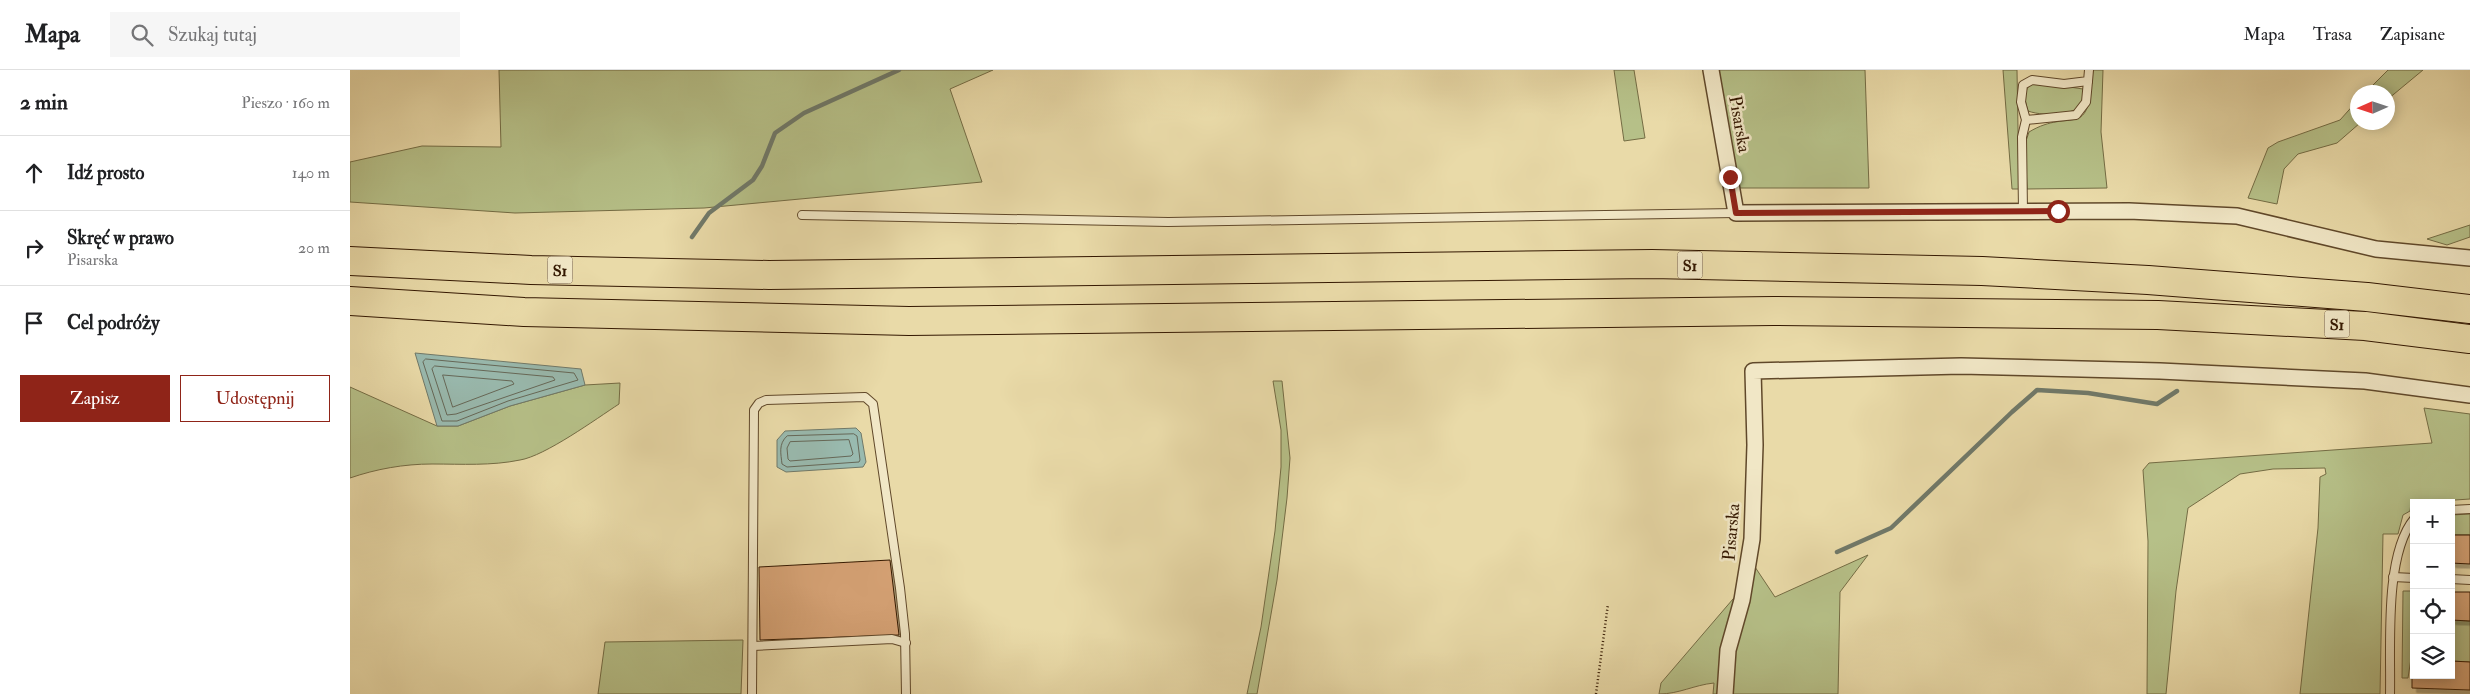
<!DOCTYPE html>
<html lang="pl">
<head>
<meta charset="utf-8">
<style>
	:root { --surface:#fff; --page:#f6f6f6; --text:#202124; --muted:#757577; --line:#e0e0e0; --accent:#8f2418 }
	body { margin:0; font-family:"IM FELL Double Pica",serif; background:var(--page); color:var(--text) }
	.controls { position:absolute; right:15px; bottom:15px; display:grid; overflow:hidden; border-radius:0px; box-shadow:0 2px 12px #0003 }
	.controls button { width:45px; height:45px; display:grid; place-items:center; padding:0; border:0; border-bottom:1px solid var(--line); background:var(--surface); color:var(--text); font:25px sans-serif }
	.compass { position:absolute; left:2000px; top:15px; width:45px; height:45px; border-radius:50%; background:var(--surface); box-shadow:0 2px 12px #0003; rotate:267deg }
	.stop { position:absolute; width:15px; height:15px; margin:-11px; border:4px solid #8f2418; border-radius:50%; background:#fff }
	.stop.end { background:#8f2418; border-color:#fff; box-shadow:0 1px 5px #0008 }
	.list { margin:0; padding:0; list-style:none }
	h2 { display:flex; justify-content:space-between; align-items:center; height:65px; margin:0; padding:0 20px; font-size:21px }
	h2 small { font-size:16px; font-weight:400; color:var(--muted) }
	.list li { display:grid; grid-template-columns:32px 1fr auto; gap:15px; align-items:center; box-sizing:border-box; height:75px; padding:0 20px; border-top:1px solid var(--line) }
	.list b { display:block; font-size:19px; white-space:nowrap }
	.list p { margin:0; font-size:16px; white-space:nowrap; color:var(--muted) }
	.list em { font-size:16px; font-style:normal; color:var(--muted) }
	.actions { display:flex; gap:10px; padding:15px 20px }
	.actions a { flex:1; padding:11px 0; border:1px solid var(--accent); border-radius:0px; text-align:center; font-size:18px; color:var(--accent) }
	.actions .main { background:var(--accent); color:#fff }
	.icon { flex:none; width:28px; height:28px; fill:none; stroke:currentColor; stroke-width:2; stroke-linecap:round; stroke-linejoin:round }
	.map { position:relative; flex:none; width:2120px; height:624px; overflow:hidden }
	header { display:flex; align-items:center; gap:30px; box-sizing:border-box; height:70px; padding:0 25px; background:var(--surface); border-bottom:1px solid var(--line) }
	header strong { font-size:24px }
	nav { display:flex; gap:28px; margin-inline-start:auto; font-size:18px }
	.search { width:350px; height:45px; background:var(--page); display:flex; align-items:center; gap:12px; box-sizing:border-box; padding:0 18px; border-radius:0px; color:var(--muted); font-size:19px }
	main { display:flex }
	aside { flex:1; background:var(--surface) }
	.map>svg:first-child { display:block }
	.green { fill:#b6c088; stroke:#746c44 }
	.water { fill:#99baaf; stroke:#707969 }
	.lines { fill:none; stroke-linecap:round; stroke-linejoin:round }
	.shore { stroke:#666858; stroke-width:1 }
	.stream { stroke:#707969; stroke-width:4.5 }
	.building { fill:#d7a376; stroke:#331700; filter:url(#shadow) }
	.service-casing { stroke:#60482a; stroke-width:10 }
	.minor-casing { stroke:#60482a; stroke-width:18 }
	.motorway-casing { stroke:#331700; stroke-width:30 }
	.path { stroke:#331700; stroke-width:2.5; stroke-dasharray:1 2.5; stroke-linecap:butt }
	.service { stroke:#f1e7c6; stroke-width:8 }
	.minor { stroke:#f1e7c6; stroke-width:15 }
	.motorway { stroke:#e9daa8; stroke-width:28 }
	.route { stroke:#8f2418; stroke-width:6 }
	.labels { text-anchor:middle; stroke-width:5; stroke-linejoin:round; paint-order:stroke }
	.shield { fill:#f1e7c6; stroke:#6c553b; stroke-width:1 }
	.shield-label { font-size:16px; font-weight:bold; fill:#331700 }
	.street-label { font-size:18px; fill:#331700; stroke:#f1e7c6 }
</style>
</head>
<body>
<header>
<strong>Mapa</strong>
<div class="search"><svg class="icon" aria-label="search" viewBox="0 0 24 24"><circle cx="10" cy="10" r="6"/><path d="M15 15l6 6"/></svg>Szukaj tutaj</div>
<nav><a>Mapa</a><a>Trasa</a><a>Zapisane</a></nav>
</header>
<main>
<aside>
<h2>2 min<small>Pieszo · 160 m</small></h2>
<ul class="list">
<li><svg class="icon" aria-label="ahead" viewBox="0 0 24 24"><path d="M12 20V5M6 11l6-6 6 6"/></svg><div><b>Idź prosto</b></div><em>140 m</em></li>
<li><svg class="icon" aria-label="right" viewBox="0 0 24 24"><path d="M7 20v-9h11M14 6l5 5-5 5"/></svg><div><b>Skręć w prawo</b><p>Pisarska</p></div><em>20 m</em></li>
<li><svg class="icon" aria-label="arrive" viewBox="0 0 24 24"><path d="M6 21V4h12l-3 4 3 4H6"/></svg><div><b>Cel podróży</b></div></li>
</ul>
<div class="actions"><a class="main">Zapisz</a><a>Udostępnij</a></div>
</aside>
<div class="map">
<svg width="2120" height="624" viewBox="0 0 2120 624">
	<defs>
		<filter id="shadow"><feDropShadow dx="4.5" dy="4.5" stdDeviation="0" flood-color="#0004"/></filter>
	</defs>
	<rect width="100%" height="100%" fill="#e9daa8"/>
	<filter id="stains"><feTurbulence type="fractalNoise" baseFrequency=".004" numOctaves="4"/><feColorMatrix values="0 0 0 0 .2 0 0 0 0 .09 0 0 0 0 .02 0 0 0 .5 -.17"/></filter>
	<radialGradient id="worn" r=".72"><stop offset=".6" stop-color="#630" stop-opacity="0"/><stop offset="1" stop-color="#630" stop-opacity=".3"/></radialGradient>
	<g class="green">
		<path d="M 149,0 L 643,0 L 600,19 L 632,112 L 354,138 L 165,143 L 0,132 L 0,92 L 72,76 L 151,77 Z"/>
		<path d="M 1264,0 L 1284,0 L 1295,68 L 1274,71 Z"/>
		<path d="M 1367,0 L 1515,0 L 1519,118 L 1385,118 Z"/>
		<path d="M 1653,0 L 1667,0 L 1669,119 L 1662,119 Z"/>
		<path d="M 1742,0 L 1753,0 L 1751,62 L 1757,118 L 1677,119 L 1675,74 L 1679,62 C 1722,36 1740,74 1742,0 Z"/>
		<path d="M 2038,0 L 2073,0 L 2038,29 L 2038,22 L 2016,22 Z"/>
		<path d="M 1686,12 L 1733,19 C 1742,48 1694,47 1678,41 C 1674,28 1672,18 1686,12 Z"/>
		<path d="M 2007,31 L 2008,52 L 2010,53 L 1987,73 L 1948,84 L 1934,99 L 1927,134 L 1898,128 L 1918,78 L 1928,72 L 1990,50 Z"/>
		<path d="M 2120,155 L 2120,167 L 2097,175 L 2077,169 Z"/>
		<path d="M 923,311 L 932,311 L 940,388 L 937,428 L 927,510 L 907,624 L 897,624 L 911,557 L 925,461 L 931,397 L 931,360 Z"/>
		<path d="M 270,313 L 269,334 C 246,349 195,386 170,390 C 141,396 112,394 82,394 C 54,394 26,399 0,408 L 0,317 L 87,356 L 108,356 L 160,336 L 235,315 Z"/>
		<path d="M 2074,338 L 2120,344 L 2120,429 L 2061,433 L 2060,441 L 2053,445 L 2048,464 L 2033,464 L 2030,624 L 1950,624 L 1968,458 L 1970,407 L 1976,404 L 1975,398 L 1923,399 L 1890,404 L 1838,438 L 1826,521 L 1816,624 L 1797,624 L 1798,471 L 1793,400 L 1799,393 L 2082,373 Z"/>
		<path d="M 2120,444 L 2120,465 L 2101,465 L 2101,445 Z"/>
		<path d="M 1518,485 L 1490,522 L 1488,624 L 1380,624 L 1384,576 L 1405,497 L 1425,527 Z"/>
		<path d="M 2053,521 L 2063,521 L 2062,582 L 2058,608 L 2052,608 Z"/>
		<path d="M 1389,522 L 1371,624 L 1363,624 L 1364,613 C 1344,615 1329,624 1309,624 L 1311,613 Z"/>
		<path d="M 2101,550 L 2120,551 L 2120,592 L 2101,591 Z"/>
		<path d="M 393,570 L 391,624 L 248,624 L 255,572 Z"/>
	</g>
	<g class="water">
		<path d="M 65,283 L 231,299 L 235,315 L 160,336 L 108,356 L 87,356 Z"/>
		<path d="M 506,358 L 511,363 L 516,392 L 513,397 L 436,402 L 427,397 L 427,370 L 435,361 Z"/>
	</g>
	<g class="lines">
		<g class="shore">
			<path d="M 76,289 L 224,303 L 228,310 L 158,331 L 107,351 L 92,351 L 73,292 Z"/>
			<path d="M 85,296 L 203,307 L 205,310 L 106,344 L 97,345 L 82,299 Z"/>
			<path d="M 93,305 L 162,311 L 164,314 L 103,337 Z"/>
			<path d="M 504,364 L 507,366 L 510,390 L 509,392 L 437,397 L 432,394 C 431,384 428,374 437,366 Z"/>
			<path d="M 499,370 L 503,384 L 501,386 L 440,391 L 438,389 L 437,378 L 440,372 Z"/>
		</g>
		<g class="stream">
			<path d="M 342,167 L 359,143 L 403,110 L 412,96 L 425,63 L 454,43 L 549,0"/>
			<path d="M 1487,482 L 1541,458 L 1662,342 L 1687,320 L 1738,323 L 1807,334 L 1827,321"/>
		</g>
	</g>
	<g class="building">
		<path d="M 2101,465 L 2120,465 L 2120,494 L 2101,493 Z"/>
		<path d="M 540,490 L 549,565 L 410,570 L 409,497 Z"/>
		<path d="M 2101,522 L 2120,522 L 2120,551 L 2101,550 Z"/>
		<path d="M 2101,591 L 2120,592 L 2120,620 L 2062,618 L 2062,605 L 2101,605 Z"/>
	</g>
	<g class="lines">
		<defs>
			<g id="service">
				<path d="M 1676,50 L 1726,45 L 1736,32 L 1738,11"/>
				<path d="M 1673,141 L 1672,67 L 1676,50 L 1671,32 L 1673,15 L 1682,10 L 1714,14 L 1738,11 L 1739,0"/>
				<path d="M 452,145 L 818,152 L 1386,143"/>
				<path d="M 2101,440 L 2120,439"/>
				<path d="M 2043,507 L 2064,508"/>
				<path d="M 2101,509 L 2120,510"/>
				<path d="M 403,576 L 542,569 L 556,573"/>
				<path d="M 402,624 L 404,340 L 409,333 L 416,330 L 515,327 L 523,334 L 550,518 L 555,564 L 556,624"/>
				<path d="M 2040,624 C 2041,577 2034,485 2064,449"/>
			</g>
			<g id="minor">
				<path d="M 1361,0 L 1386,143 L 1779,141 L 1887,146 L 2026,179 L 2120,188"/>
				<path d="M 1375,624 L 1378,580 L 1392,530 L 1402,469 L 1405,375 L 1403,301 L 1611,296 L 1810,301 L 2015,311 L 2120,325"/>
			</g>
			<g id="motorway">
				<path d="M 0,191 L 181,200 L 419,205 L 1302,194 L 1632,201 L 1798,210 L 2017,227 L 2120,239"/>
				<path d="M 0,231 L 174,242 L 559,251 L 1423,241 L 1808,245 L 2015,256 L 2120,269"/>
			</g>
		</defs>
		<use href="#service" class="service-casing"/>
		<use href="#minor" class="minor-casing"/>
		<use href="#motorway" class="motorway-casing"/>
		<path class="path" d="M 1246,624 L 1258,534"/>
		<use href="#service" class="service"/>
		<use href="#minor" class="minor"/>
		<use href="#motorway" class="motorway"/>
	</g>
	<g class="lines">
		<path class="route" d="M 1380,107 L 1386,143 L 1708,141"/>
	</g>
	<g class="labels">
		<g class="shield">
			<rect x="1327.5" y="181.5" width="25" height="27" rx="4"/>
			<rect x="197.5" y="186.5" width="25" height="27" rx="4"/>
			<rect x="1974.5" y="240.5" width="25" height="27" rx="4"/>
		</g>
		<g class="shield-label">
			<text x="1340" y="201">S1</text>
			<text x="210" y="206">S1</text>
			<text x="1987" y="260">S1</text>
		</g>
		<g class="street-label">
			<text transform="translate(1390 54) rotate(80)" y="6">Pisarska</text>
			<text transform="translate(1381 462) rotate(-85)" y="6">Pisarska</text>
		</g>
	</g>
	<rect width="100%" height="100%" filter="url(#stains)"/>
	<rect width="100%" height="100%" fill="url(#worn)"/>
</svg>
<div class="controls">
<button>+</button>
<button>−</button>
<button><svg class="icon" aria-label="locate" viewBox="0 0 24 24"><circle cx="12" cy="12" r="6"/><path d="M12 2v4M12 18v4M2 12h4M18 12h4"/></svg></button>
<button><svg class="icon" aria-label="layers" viewBox="0 0 24 24"><path d="M12 4l9 5-9 5-9-5zM3 14l9 5 9-5"/></svg></button>
</div>
<svg class="compass" viewBox="-18 -18 36 36"><path d="M0-13l5 13h-10z" fill="#e53935"/><path d="M0 13l5-13h-10z" fill="#757577"/></svg>
<div class="stop" style="left:1708px;top:141px"></div>
<div class="stop end" style="left:1380px;top:107px"></div>
</div>
</main>
</body>
</html>
